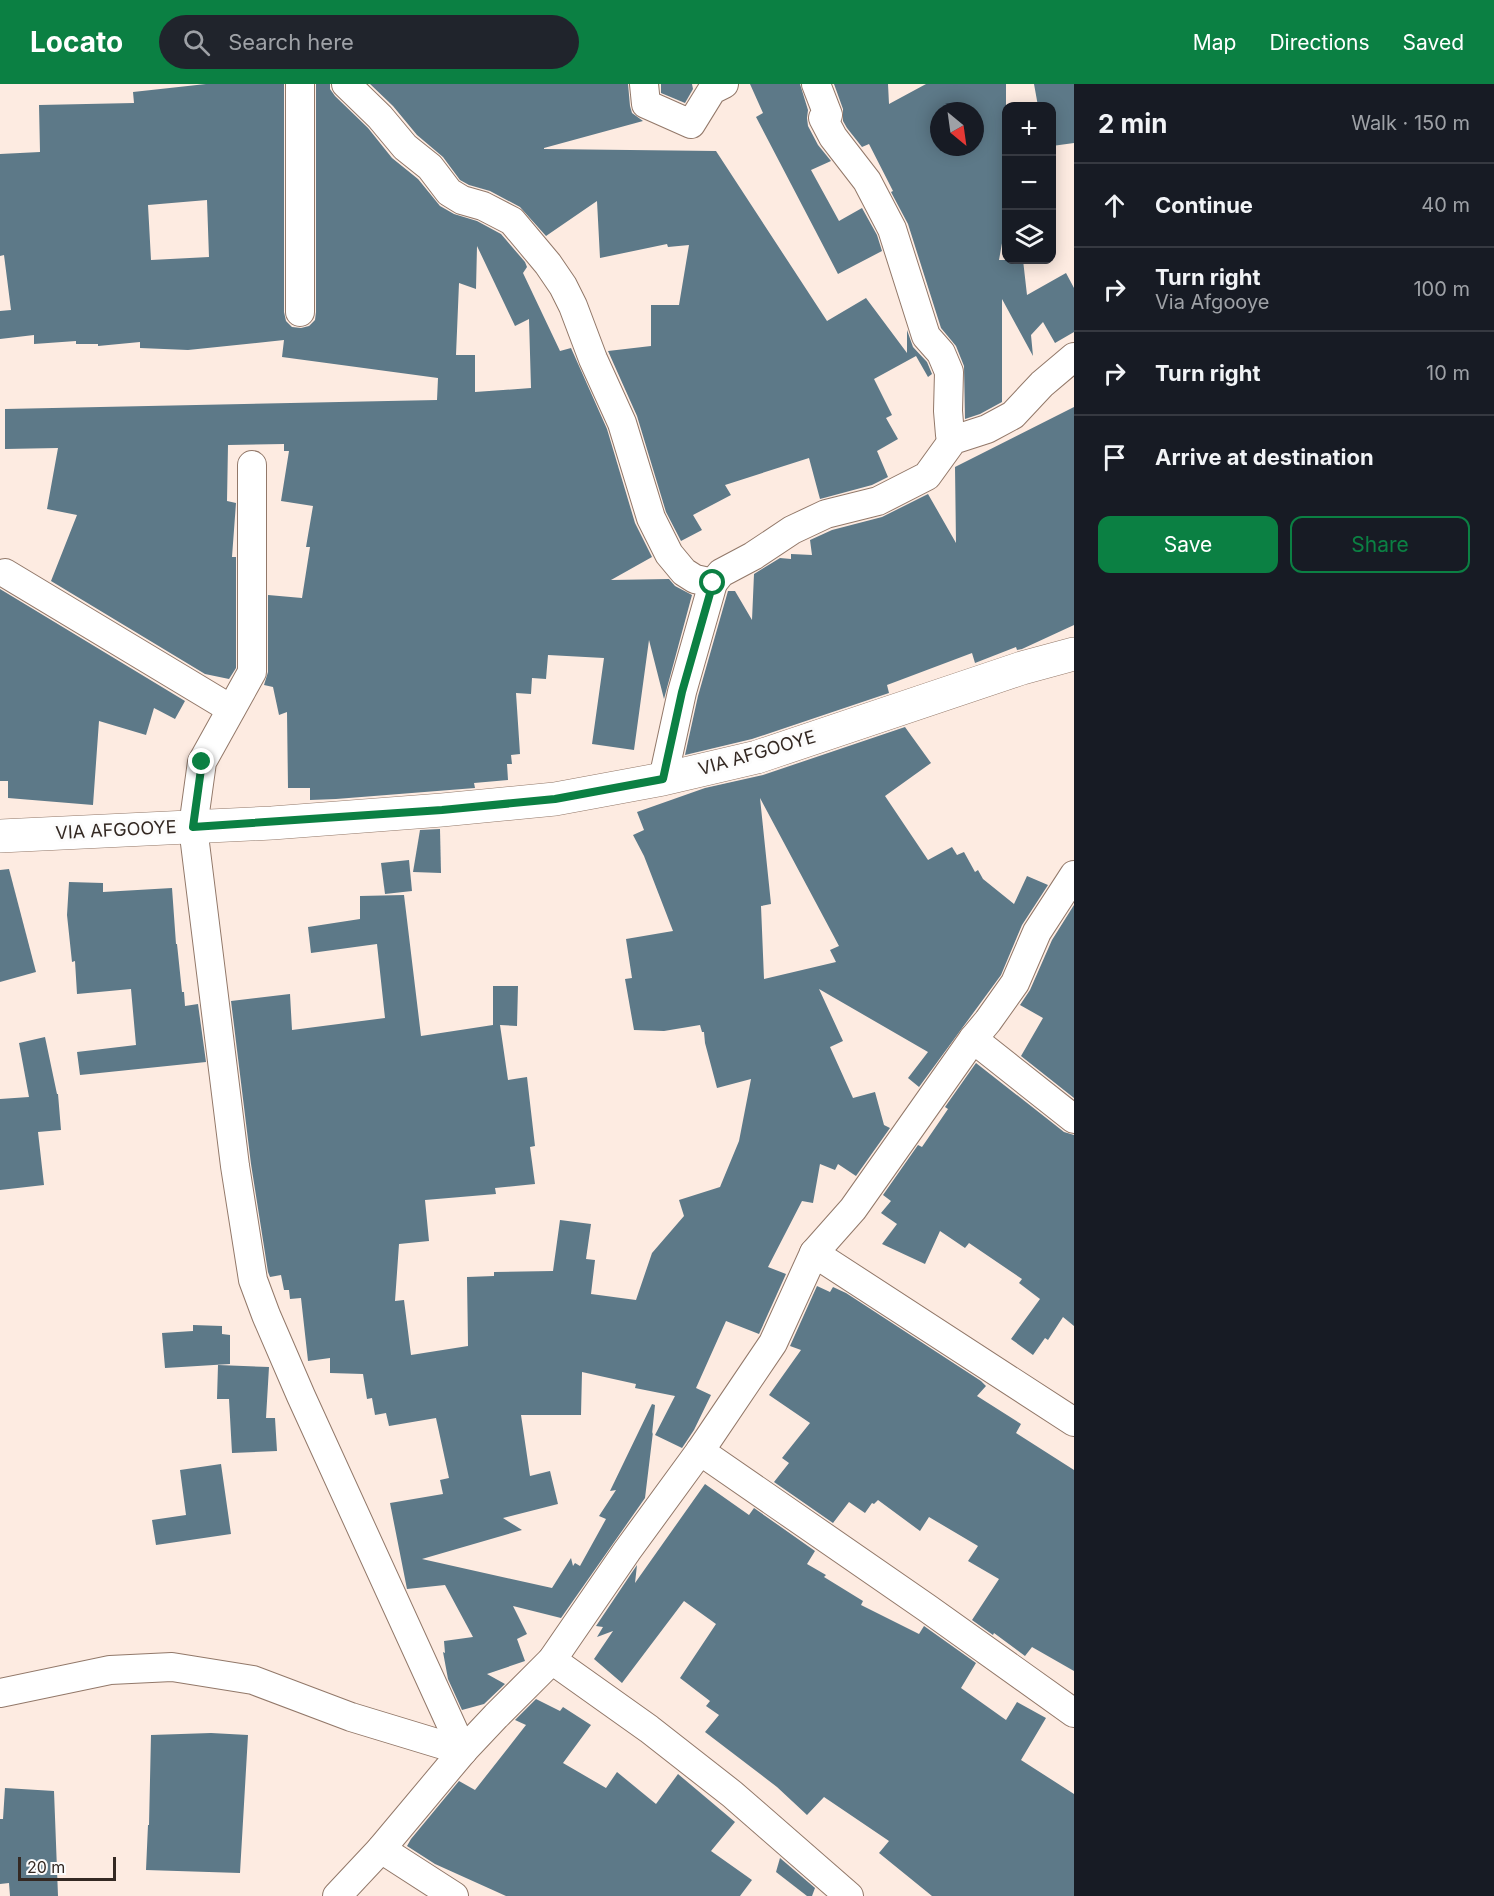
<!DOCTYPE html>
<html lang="en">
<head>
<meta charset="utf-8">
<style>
	:root { --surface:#171b24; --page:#20242c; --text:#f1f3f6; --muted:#9ea1a6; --line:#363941; --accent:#0b8043 }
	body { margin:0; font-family:Inter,sans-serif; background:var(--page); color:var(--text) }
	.controls { position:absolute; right:18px; top:18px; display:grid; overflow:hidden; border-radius:12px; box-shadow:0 3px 15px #0003 }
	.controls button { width:54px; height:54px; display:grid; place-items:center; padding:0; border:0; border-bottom:2px solid var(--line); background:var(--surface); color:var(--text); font:30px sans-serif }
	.compass { position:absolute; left:930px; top:18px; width:54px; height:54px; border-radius:50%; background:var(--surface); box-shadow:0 3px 15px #0003; rotate:151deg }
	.scale { position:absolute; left:18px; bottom:15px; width:98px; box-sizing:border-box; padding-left:6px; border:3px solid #342923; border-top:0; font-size:16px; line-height:21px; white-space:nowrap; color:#342923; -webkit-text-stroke:4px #fcfcfc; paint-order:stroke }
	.stop { position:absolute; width:18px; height:18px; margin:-14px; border:4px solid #0b8043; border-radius:50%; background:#fff }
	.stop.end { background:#0b8043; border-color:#fff; box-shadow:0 2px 6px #0008 }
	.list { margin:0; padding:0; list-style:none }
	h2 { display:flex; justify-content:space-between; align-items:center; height:78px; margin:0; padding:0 24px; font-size:26px }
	h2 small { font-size:20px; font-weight:400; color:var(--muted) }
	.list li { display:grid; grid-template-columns:39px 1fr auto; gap:18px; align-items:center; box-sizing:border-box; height:84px; padding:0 24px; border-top:2px solid var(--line) }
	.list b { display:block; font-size:22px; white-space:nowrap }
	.list p { margin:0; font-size:20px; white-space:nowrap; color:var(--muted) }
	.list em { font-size:20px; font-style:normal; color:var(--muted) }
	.actions { display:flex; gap:12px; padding:18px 24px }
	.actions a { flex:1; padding:14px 0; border:2px solid var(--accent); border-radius:12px; text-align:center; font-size:21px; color:var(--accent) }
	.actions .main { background:var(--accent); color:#fff }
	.icon { flex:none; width:33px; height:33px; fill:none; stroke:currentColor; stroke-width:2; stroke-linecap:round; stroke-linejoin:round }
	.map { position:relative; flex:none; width:1074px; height:1812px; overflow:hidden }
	header { display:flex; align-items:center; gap:36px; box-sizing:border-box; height:84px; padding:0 30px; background:var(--accent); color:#fff }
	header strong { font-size:28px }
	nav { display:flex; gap:33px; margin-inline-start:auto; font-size:21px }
	.search { width:420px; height:54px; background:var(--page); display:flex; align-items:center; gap:15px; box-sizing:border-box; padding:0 21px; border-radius:33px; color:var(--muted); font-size:22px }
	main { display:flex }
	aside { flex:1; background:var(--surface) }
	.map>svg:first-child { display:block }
	.building { fill:#5d7988; fill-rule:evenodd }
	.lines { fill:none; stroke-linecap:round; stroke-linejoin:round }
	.minor-casing { stroke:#927869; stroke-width:30 }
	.secondary-casing { stroke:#927869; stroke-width:34 }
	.minor { stroke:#fff; stroke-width:28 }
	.secondary { stroke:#fff; stroke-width:33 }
	.route { stroke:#0b8043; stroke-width:8 }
	.labels { text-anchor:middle; stroke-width:6; stroke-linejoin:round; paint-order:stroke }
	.street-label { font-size:18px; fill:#342923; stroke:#fcfcfc }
</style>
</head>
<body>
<header>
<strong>Locato</strong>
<div class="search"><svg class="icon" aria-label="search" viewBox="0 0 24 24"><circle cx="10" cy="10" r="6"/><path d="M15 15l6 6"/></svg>Search here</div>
<nav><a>Map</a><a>Directions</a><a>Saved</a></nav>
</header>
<main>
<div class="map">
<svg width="1074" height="1812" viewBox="0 0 1074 1812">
	<rect width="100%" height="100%" fill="#fdebe1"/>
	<g class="building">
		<path d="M 206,0 L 284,0 L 284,228 L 286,237 L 292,243 L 301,244 L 309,242 L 315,236 L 316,228 L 316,0 L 330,0 L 330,5 L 335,12 L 368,44 L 392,74 L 418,95 L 440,122 L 454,130 L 477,137 L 501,150 L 525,178 L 527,183 L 523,189 L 560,267 L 571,264 L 607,345 L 635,439 L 652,473 L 611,496 L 669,495 L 675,502 L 692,511 L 664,615 L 649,556 L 634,666 L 592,660 L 604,574 L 548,571 L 546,595 L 532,594 L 531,610 L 516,609 L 520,670 L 511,671 L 512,680 L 507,680 L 508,696 L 474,699 L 475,704 L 336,715 L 310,716 L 310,704 L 288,704 L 287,628 L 279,631 L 273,603 L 264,601 L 268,588 L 268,511 L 302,514 L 310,463 L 306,463 L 313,422 L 281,417 L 289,367 L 284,367 L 284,360 L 228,361 L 227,417 L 236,419 L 232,473 L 236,473 L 236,584 L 229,595 L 205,590 L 51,497 L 77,431 L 47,425 L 58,364 L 5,365 L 5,325 L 437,316 L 438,294 L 282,273 L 284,256 L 188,266 L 140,264 L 140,258 L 98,262 L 98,260 L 76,260 L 76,257 L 34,260 L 34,251 L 0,255 L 0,227 L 11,226 L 4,171 L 0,172 L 0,70 L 40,68 L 39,21 L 134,19 L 133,8 ZM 207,116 L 209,173 L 151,176 L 148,121 ZM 477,162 L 515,242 L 529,235 L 531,304 L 475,308 L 475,271 L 456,271 L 459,199 L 476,205 Z"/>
		<path d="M 370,0 L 628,0 L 630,22 L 632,29 L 643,37 L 544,64 L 544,65 L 716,67 L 827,237 L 866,214 L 907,269 L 907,246 L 913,263 L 927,278 L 932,290 L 928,293 L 916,272 L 874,295 L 892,331 L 886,334 L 898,355 L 877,367 L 888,393 L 872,401 L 820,415 L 809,374 L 725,401 L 731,411 L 693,431 L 702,446 L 681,457 L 666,428 L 637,332 L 608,267 L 651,262 L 651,221 L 679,221 L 689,161 L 668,163 L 667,160 L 600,174 L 597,117 L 546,152 L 520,123 L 490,107 L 469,101 L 460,96 L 443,73 L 417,51 L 393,22 Z"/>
		<path d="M 661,0 L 692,0 L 693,5 L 685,19 L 661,9 Z"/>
		<path d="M 750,0 L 800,0 L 808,26 L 807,34 L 808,42 L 818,61 L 831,77 L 811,86 L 839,137 L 862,124 L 877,151 L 882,167 L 838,190 L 756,33 L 763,29 Z"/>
		<path d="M 834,0 L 888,0 L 889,20 L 926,0 L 1006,0 L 1006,137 L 999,176 L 1023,176 L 1027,211 L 1066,189 L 1074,204 L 1074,248 L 1055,259 L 1043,238 L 1031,251 L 1033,272 L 1002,215 L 1002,318 L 980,330 L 965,335 L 964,282 L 956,262 L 941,244 L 908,140 L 891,108 L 893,107 L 869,60 L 862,63 L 847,44 L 843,37 L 843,25 ZM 939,27 L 975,27 L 975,63 L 939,63 Z"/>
		<path d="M 1034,0 L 1074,0 L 1074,59 L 1052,62 L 1052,22 L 1038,22 Z"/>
		<path d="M 1074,323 L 1074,541 L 1022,565 L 1017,566 L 1016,563 L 975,579 L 972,569 L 887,601 L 889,609 L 752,655 L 685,671 L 698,612 L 728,507 L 735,507 L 752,536 L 754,490 L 780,474 L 791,475 L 791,470 L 812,471 L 810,456 L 832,446 L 882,433 L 928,410 L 956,459 L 955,383 Z"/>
		<path d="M 0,505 L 185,617 L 175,635 L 154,624 L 146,651 L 99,637 L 93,721 L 8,714 L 8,697 L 0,697 Z"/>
		<path d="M 905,643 L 931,679 L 885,712 L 928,776 L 952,763 L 957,771 L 964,768 L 975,788 L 978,786 L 983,795 L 1014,820 L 1027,792 L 1048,801 L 1022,841 L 1001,891 L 919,1003 L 908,994 L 928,968 L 819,905 L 843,957 L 830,963 L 853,1014 L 875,1008 L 884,1041 L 890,1044 L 856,1092 L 838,1080 L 835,1086 L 820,1080 L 813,1119 L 802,1117 L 768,1183 L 786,1190 L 759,1250 L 726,1237 L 696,1304 L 711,1311 L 694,1346 L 682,1364 L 655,1351 L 675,1312 L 635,1304 L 636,1300 L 582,1288 L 581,1331 L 521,1331 L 530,1392 L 550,1387 L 558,1420 L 503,1434 L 522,1446 L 422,1475 L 552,1504 L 571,1474 L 573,1482 L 575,1479 L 580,1482 L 606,1435 L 599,1432 L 616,1406 L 610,1407 L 652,1320 L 655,1321 L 652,1350 L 653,1348 L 645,1414 L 561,1534 L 513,1522 L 527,1550 L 517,1555 L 525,1577 L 487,1590 L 505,1600 L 484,1620 L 462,1626 L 448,1595 L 443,1568 L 445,1569 L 444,1557 L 473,1553 L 445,1501 L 407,1505 L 390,1419 L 443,1410 L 440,1396 L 449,1394 L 436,1334 L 389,1342 L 386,1329 L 375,1331 L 372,1314 L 367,1315 L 363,1290 L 330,1289 L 330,1274 L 308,1277 L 301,1214 L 290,1215 L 289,1206 L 284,1206 L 281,1191 L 270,1193 L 268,1188 L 251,1080 L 231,917 L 290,910 L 292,946 L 385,934 L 377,860 L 311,869 L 308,843 L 360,835 L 360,812 L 404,811 L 421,952 L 493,941 L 493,902 L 518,902 L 517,942 L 500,941 L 508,996 L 527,993 L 535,1062 L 530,1063 L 535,1100 L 495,1104 L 496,1110 L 425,1116 L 429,1157 L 399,1160 L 395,1217 L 404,1216 L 411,1271 L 468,1262 L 467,1193 L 494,1192 L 494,1188 L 553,1187 L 560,1136 L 591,1140 L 586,1175 L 595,1176 L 591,1210 L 636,1216 L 652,1169 L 684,1132 L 679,1116 L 720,1103 L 739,1057 L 751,995 L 717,1004 L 705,959 L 704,948 L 702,948 L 700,941 L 664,947 L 634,946 L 625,895 L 632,894 L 626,855 L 673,847 L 644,772 L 633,751 L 644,746 L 637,728 L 705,704 L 763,691 ZM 760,714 L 839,862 L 830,866 L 836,878 L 764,895 L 761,822 L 771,820 Z"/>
		<path d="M 440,745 L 441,789 L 413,788 L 420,746 Z"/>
		<path d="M 409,776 L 412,807 L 385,810 L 381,779 Z"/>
		<path d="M 9,785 L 36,888 L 0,898 L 0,786 Z"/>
		<path d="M 69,798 L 103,799 L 103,808 L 172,804 L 176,860 L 177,860 L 182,908 L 184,908 L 185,922 L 198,920 L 206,978 L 80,991 L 77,968 L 136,961 L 131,905 L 77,910 L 75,877 L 72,878 L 67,831 Z"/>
		<path d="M 1074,821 L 1074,1014 L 1021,972 L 1043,934 L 1020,921 L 1030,906 L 1052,856 Z"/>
		<path d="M 45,953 L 57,1010 L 58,1010 L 61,1046 L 38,1048 L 44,1101 L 0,1106 L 0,1015 L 29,1013 L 19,959 Z"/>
		<path d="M 976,979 L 1064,1048 L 1074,1051 L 1074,1242 L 1063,1233 L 1048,1256 L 1045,1254 L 1033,1271 L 1011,1255 L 1040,1215 L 1019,1199 L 1022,1195 L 969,1159 L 965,1164 L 940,1147 L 925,1180 L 882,1160 L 897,1140 L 881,1129 L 891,1117 L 883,1111 L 918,1061 L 922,1063 L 948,1025 L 945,1023 Z"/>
		<path d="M 817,1202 L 830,1208 L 833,1203 L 846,1209 L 981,1297 L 986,1302 L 977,1312 L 1021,1340 L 1016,1349 L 1074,1386 L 1074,1587 L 1032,1563 L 1025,1572 L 994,1549 L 993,1551 L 972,1536 L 999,1495 L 968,1477 L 978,1462 L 929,1433 L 920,1447 L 878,1416 L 874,1420 L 872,1419 L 865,1429 L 849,1418 L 833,1439 L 774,1398 L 789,1379 L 782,1374 L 810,1339 L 769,1311 L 801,1266 L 790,1262 Z"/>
		<path d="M 193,1241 L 222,1242 L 222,1250 L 230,1251 L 230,1280 L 165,1284 L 162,1249 L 193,1247 Z"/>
		<path d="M 218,1281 L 269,1283 L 266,1334 L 275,1334 L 277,1367 L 232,1369 L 229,1315 L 217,1315 Z"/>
		<path d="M 221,1380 L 231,1450 L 156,1461 L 152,1436 L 186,1431 L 180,1386 Z"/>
		<path d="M 705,1400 L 749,1431 L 754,1424 L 815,1467 L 807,1480 L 826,1491 L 824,1493 L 863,1517 L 861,1521 L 919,1550 L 924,1542 L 976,1579 L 961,1604 L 1006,1636 L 1017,1618 L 1046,1634 L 1021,1676 L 1074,1710 L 1074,1812 L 932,1812 L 879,1769 L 889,1757 L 824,1713 L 807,1731 L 777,1703 L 705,1648 L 719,1631 L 706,1622 L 710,1617 L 680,1594 L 716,1540 L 684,1517 L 622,1599 L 594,1575 L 613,1547 L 597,1553 L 603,1543 L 596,1542 L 637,1481 L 635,1499 Z"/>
		<path d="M 536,1615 L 560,1627 L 563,1623 L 591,1641 L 563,1679 L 606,1704 L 617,1688 L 656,1720 L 678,1690 L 735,1738 L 711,1767 L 752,1796 L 740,1812 L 506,1812 L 435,1780 L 407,1762 L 411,1755 L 459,1697 L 475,1706 L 526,1641 L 515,1636 Z"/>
		<path d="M 211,1649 L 248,1651 L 240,1789 L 146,1786 L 148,1741 L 149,1741 L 151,1651 Z"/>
		<path d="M 5,1704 L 54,1707 L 58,1812 L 10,1812 L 9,1799 L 0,1800 L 0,1735 L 3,1735 Z"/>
		<path d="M 780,1774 L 815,1804 L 812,1812 L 807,1812 L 776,1788 Z"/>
	</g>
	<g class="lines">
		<defs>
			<g id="minor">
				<path d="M 346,0 L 380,33 L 405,63 L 430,83 L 449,108 L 462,116 L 483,122 L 512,137 L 548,180 L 563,202 L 573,222 L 593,275 L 622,339 L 651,434 L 669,470 L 684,488 L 695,495 L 713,499"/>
				<path d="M 644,0 L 646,20 L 691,40 L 712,6 L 724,0"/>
				<path d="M 816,0 L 828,31 L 823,34 L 833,53 L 867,97 L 892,145 L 926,252 L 941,269 L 949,288 L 948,327 L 950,351 L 953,356"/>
				<path d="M 300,228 L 300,0"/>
				<path d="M 252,381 L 252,588 L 202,678 L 193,743 L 235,1082 L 253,1196 L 266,1231 L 301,1312 L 463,1667"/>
				<path d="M 5,489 L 231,625"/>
				<path d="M 663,695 L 682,608 L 713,499 L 721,489 L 753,472 L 792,446 L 826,430 L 878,417 L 927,392 L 953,356 L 987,345 L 1013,331 L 1042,300 L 1074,273"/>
				<path d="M 973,955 L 1074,1035"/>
				<path d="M 814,1169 L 1074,1338"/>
				<path d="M 700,1367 L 927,1524 L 1074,1629"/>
				<path d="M 552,1576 L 649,1645 L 732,1710 L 849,1812"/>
				<path d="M 0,1609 L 110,1586 L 172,1583 L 253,1596 L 351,1633 L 463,1667"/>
				<path d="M 381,1765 L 454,1812"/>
				<path d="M 337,1812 L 381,1765 L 463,1667 L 496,1632 L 552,1576 L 627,1467 L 700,1367 L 773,1259 L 814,1169 L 853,1125 L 973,955 L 988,937 L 1015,899 L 1037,848 L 1074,791"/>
			</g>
			<path id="secondary" d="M 0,752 L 272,739 L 442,726 L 555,715 L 663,695 L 757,673 L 1022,584 L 1074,570"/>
		</defs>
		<use href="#minor" class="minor-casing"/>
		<use href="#secondary" class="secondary-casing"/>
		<use href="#minor" class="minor"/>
		<use href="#secondary" class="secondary"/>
	</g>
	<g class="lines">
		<path class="route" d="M 202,678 L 193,743 L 442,726 L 555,715 L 663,695 L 682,608 L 713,499"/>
	</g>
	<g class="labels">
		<g class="street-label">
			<text transform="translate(757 669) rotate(-16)" y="6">VIA AFGOOYE</text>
			<text transform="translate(116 746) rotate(-3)" y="6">VIA AFGOOYE</text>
		</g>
	</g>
</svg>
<div class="controls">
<button>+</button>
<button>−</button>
<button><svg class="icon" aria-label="layers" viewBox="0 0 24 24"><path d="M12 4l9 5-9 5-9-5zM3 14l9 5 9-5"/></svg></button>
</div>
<svg class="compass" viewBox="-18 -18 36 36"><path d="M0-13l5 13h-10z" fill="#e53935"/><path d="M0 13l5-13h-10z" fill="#9ea1a6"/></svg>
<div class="scale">20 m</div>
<div class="stop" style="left:713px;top:499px"></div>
<div class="stop end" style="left:202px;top:678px"></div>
</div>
<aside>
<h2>2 min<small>Walk · 150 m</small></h2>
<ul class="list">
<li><svg class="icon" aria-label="ahead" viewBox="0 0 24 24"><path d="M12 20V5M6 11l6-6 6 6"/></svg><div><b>Continue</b></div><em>40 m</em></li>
<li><svg class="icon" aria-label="right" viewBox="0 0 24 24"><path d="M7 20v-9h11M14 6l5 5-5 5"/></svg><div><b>Turn right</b><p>Via Afgooye</p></div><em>100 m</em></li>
<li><svg class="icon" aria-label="right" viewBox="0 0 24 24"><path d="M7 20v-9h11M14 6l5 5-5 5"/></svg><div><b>Turn right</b></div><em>10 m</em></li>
<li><svg class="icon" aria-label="arrive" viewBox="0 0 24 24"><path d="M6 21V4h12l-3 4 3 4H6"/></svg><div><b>Arrive at destination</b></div></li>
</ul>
<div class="actions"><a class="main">Save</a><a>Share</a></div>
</aside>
</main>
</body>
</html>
